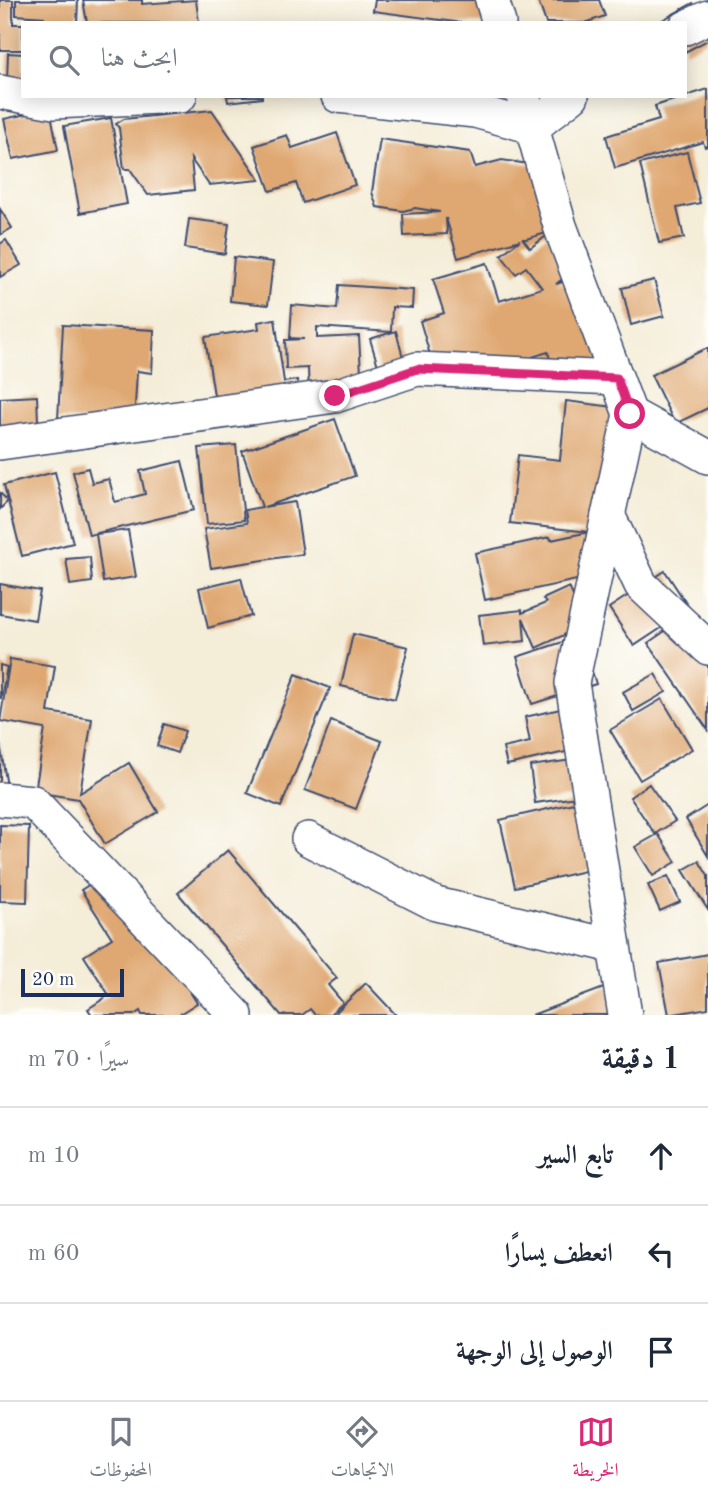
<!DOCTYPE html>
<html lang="ar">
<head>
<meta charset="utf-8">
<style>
	:root { --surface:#fff; --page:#f6f6f7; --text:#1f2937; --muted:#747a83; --line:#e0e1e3; --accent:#db2777 }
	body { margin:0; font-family:"Old Standard TT",Amiri,serif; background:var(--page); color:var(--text); direction:rtl }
	.scale { position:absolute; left:21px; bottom:18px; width:103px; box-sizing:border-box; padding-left:7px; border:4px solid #1b2f5e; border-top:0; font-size:19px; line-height:24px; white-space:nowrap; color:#1b2f5e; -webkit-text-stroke:5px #fdfcf7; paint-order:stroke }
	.stop { position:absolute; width:21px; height:21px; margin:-16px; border:5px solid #db2777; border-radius:50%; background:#fff }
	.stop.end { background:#db2777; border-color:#fff; box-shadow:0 2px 7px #0008 }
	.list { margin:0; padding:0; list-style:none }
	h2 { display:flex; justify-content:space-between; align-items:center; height:91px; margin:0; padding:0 28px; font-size:30px }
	h2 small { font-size:23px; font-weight:400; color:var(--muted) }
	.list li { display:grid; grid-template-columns:46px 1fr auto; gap:21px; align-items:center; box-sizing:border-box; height:98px; padding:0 28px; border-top:2px solid var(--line) }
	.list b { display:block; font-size:26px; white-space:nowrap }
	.list em { font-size:23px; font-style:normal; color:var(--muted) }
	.icon { flex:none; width:38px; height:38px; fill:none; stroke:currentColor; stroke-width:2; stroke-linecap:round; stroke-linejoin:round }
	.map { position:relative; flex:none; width:708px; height:1015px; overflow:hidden; direction:ltr }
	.search { position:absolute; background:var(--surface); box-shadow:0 4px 18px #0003; left:21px; right:21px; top:21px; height:77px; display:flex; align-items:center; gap:18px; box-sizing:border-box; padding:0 24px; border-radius:0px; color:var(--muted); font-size:26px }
	.sheet { height:385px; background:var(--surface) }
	nav { display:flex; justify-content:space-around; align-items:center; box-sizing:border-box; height:98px; border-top:2px solid var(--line); background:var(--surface); font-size:19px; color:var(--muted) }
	nav a { display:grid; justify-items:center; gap:4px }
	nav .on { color:var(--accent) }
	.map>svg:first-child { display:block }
	.building { fill:#dfa771; fill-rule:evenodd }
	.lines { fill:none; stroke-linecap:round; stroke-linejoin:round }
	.minor-casing { stroke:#3c4c70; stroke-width:36 }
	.minor { stroke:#fff; stroke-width:33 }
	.route { stroke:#db2777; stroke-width:9 }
</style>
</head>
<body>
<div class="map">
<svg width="708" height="1015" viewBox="0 0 708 1015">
	<rect width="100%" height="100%" fill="#fdfcf7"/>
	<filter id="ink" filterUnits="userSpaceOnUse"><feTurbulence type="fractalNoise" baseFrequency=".0143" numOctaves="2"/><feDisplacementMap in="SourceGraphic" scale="14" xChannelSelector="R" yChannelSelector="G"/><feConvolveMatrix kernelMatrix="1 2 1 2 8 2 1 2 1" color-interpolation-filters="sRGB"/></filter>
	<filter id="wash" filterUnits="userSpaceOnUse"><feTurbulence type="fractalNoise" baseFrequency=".00686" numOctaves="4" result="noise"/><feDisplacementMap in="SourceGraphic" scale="28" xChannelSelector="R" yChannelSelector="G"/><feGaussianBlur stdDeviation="1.57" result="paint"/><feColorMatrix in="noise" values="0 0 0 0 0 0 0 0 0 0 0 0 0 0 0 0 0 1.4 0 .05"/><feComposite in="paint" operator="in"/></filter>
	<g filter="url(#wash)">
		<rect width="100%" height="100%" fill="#f4edd8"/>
		<g id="blocks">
			<g class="building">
				<path d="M 0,0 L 13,0 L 13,24 L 23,24 L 23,50 L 0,50 Z"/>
				<path d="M 16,0 L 78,0 L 77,23 L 44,23 L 44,17 L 16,15 Z"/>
				<path d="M 83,0 L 142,0 L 142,4 L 196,0 L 199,23 L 87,23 Z"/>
				<path d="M 375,0 L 487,0 L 495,23 L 463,23 L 373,11 Z"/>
				<path d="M 538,0 L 599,0 L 605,16 L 585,23 L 546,23 Z"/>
				<path d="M 693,3 L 708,32 L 708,40 L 685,52 L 685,23 L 657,23 Z"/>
				<path d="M 8,53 L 23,54 L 23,82 L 7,81 Z"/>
				<path d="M 708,89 L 708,146 L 705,147 L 703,142 L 615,168 L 606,136 L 659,120 L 655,106 Z"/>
				<path d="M 227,96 L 262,96 L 262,98 L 228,102 Z"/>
				<path d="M 50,109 L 58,150 L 13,159 L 4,119 Z"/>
				<path d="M 212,110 L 260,180 L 209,185 L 191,159 L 194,190 L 148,195 L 130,169 L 124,169 L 119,128 L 116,124 L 124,119 Z"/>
				<path d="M 111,118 L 127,204 L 80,213 L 64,126 Z"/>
				<path d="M 337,133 L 355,185 L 303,203 L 296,183 L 270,191 L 254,146 L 287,135 L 292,148 Z"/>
				<path d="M 380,139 L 470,152 L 475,167 L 502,160 L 548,167 L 584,262 L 556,284 L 584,275 L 609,357 L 554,373 L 548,352 L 439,385 L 420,321 L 444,313 L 433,279 L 487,263 L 499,301 L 542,288 L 526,267 L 516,274 L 501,255 L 520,240 L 458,258 L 446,218 L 447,234 L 404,236 L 403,214 L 440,212 L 415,208 L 403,211 L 377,207 L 372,192 ZM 553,231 L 530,248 L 523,239 L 526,239 Z"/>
				<path d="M 687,152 L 700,203 L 677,208 L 684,238 L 659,243 L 640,164 Z"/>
				<path d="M 0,209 L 12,228 L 0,235 Z"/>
				<path d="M 189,219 L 229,224 L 225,254 L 185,248 Z"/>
				<path d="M 6,240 L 21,265 L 0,277 L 0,244 Z"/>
				<path d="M 234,257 L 273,262 L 268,305 L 230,301 Z"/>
				<path d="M 654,280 L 664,316 L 631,325 L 622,288 Z"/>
				<path d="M 339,285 L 413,290 L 412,308 L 392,307 L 391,332 L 317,327 L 317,338 L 359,336 L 362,392 L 309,395 L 308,368 L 286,369 L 285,340 L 304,339 L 290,338 L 292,305 L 337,309 Z"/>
				<path d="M 275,319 L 284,382 L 297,380 L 301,402 L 217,415 L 205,337 L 259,329 L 258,322 Z"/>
				<path d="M 63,325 L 154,330 L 152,373 L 137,371 L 134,423 L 58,419 Z"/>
				<path d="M 396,331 L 406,369 L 381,376 L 370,339 Z"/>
				<path d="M 705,349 L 708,349 L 708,408 L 675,424 L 651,375 Z"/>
				<path d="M 37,396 L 39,448 L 0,449 L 0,398 Z"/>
				<path d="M 566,401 L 630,409 L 613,572 L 485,600 L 475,553 L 550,537 L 551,540 L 589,532 L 510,523 L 518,455 L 560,460 Z"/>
				<path d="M 335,419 L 355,476 L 264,507 L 295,502 L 303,554 L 211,568 L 204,529 L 247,523 L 245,510 L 262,507 L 242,451 Z"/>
				<path d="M 236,445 L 244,520 L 207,524 L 199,448 Z"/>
				<path d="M 182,461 L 194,510 L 89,535 L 73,472 L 88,468 L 92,483 L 109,479 L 115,502 L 145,494 L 140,471 Z"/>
				<path d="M 55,472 L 73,543 L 22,556 L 8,501 L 0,509 L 0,493 L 8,501 L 4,485 Z"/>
				<path d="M 128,530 L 136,577 L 103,582 L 96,534 Z"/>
				<path d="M 90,557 L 92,582 L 70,585 L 66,559 Z"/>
				<path d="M 665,571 L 690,609 L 634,646 L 609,608 Z"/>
				<path d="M 241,578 L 251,616 L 208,628 L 199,588 Z"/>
				<path d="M 0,584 L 40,591 L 35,620 L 0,614 Z"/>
				<path d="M 569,587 L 586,625 L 536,648 L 523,618 L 525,641 L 483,646 L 479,615 L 522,610 L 522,613 L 546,603 L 543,599 Z"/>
				<path d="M 692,612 L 708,635 L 708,730 L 648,643 Z"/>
				<path d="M 353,634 L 408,647 L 395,699 L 341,686 Z"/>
				<path d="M 581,636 L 596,684 L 532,704 L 517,657 Z"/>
				<path d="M 10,659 L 55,666 L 48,712 L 92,719 L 80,793 L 129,763 L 158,812 L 105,844 L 78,799 L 35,792 L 45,729 L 0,721 Z"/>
				<path d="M 0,665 L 7,667 L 1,698 L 0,697 Z"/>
				<path d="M 296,674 L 330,688 L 281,807 L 247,793 Z"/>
				<path d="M 655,674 L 666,692 L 633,711 L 623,692 Z"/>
				<path d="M 662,699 L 692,749 L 640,780 L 610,730 Z"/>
				<path d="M 587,703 L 597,745 L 507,765 L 503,748 L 530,742 L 525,717 Z"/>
				<path d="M 331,721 L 382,741 L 356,809 L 305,790 Z"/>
				<path d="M 164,724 L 185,731 L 177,753 L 157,746 Z"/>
				<path d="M 0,743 L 7,787 L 0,788 Z"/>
				<path d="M 593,757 L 598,794 L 535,803 L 530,766 Z"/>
				<path d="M 649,784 L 675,821 L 655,834 L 630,797 Z"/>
				<path d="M 595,798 L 611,865 L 515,887 L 500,820 Z"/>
				<path d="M 708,805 L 708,856 L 686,819 Z"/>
				<path d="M 0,825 L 29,826 L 27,902 L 0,901 Z"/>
				<path d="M 658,834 L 676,862 L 653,876 L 635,847 Z"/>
				<path d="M 228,850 L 337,978 L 328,985 L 343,1003 L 329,1015 L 315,1015 L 310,1009 L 302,1015 L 281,1015 L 178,893 Z"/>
				<path d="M 699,861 L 708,876 L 708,910 L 683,870 Z"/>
				<path d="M 112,870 L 197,1003 L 178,1015 L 142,1015 L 140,1011 L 134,1015 L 92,1015 L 88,1009 L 109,995 L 84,956 L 112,938 L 81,890 Z"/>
				<path d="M 668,876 L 680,902 L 660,911 L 648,885 Z"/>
				<path d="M 708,954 L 708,1008 L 669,1015 L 659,963 Z"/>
				<path d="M 366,983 L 396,1015 L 333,1015 Z"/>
				<path d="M 609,986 L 620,1015 L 532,1015 Z"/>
			</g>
		</g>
	</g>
	<g filter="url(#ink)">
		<use href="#blocks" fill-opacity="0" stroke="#3c4c70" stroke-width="2"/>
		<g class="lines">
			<defs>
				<g id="minor">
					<path d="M 492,0 L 499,23"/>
					<path d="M 685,28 L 708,17"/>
					<path d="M 0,92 L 54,102 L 180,96"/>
					<path d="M 338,96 L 475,111 L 533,127 L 572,96"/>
					<path d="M 523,96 L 560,226 L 630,414 L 572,683 L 625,1015"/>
					<path d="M 630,414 L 708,457"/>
					<path d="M 0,443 L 335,396 L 417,369 L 616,378"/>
					<path d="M 608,515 L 641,585 L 708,648"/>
					<path d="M 0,799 L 33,802 L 236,1015"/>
					<path d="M 308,839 L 436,904 L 613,946"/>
				</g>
			</defs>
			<use href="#minor" class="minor-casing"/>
			<use href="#minor" class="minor"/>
		</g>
	</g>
	<g class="lines" filter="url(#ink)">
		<path class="route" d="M 335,396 L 417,369 L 617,378 L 630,414"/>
	</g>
</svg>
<div class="scale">20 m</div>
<div class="stop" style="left:630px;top:414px"></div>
<div class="stop end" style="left:335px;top:396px"></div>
<div class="search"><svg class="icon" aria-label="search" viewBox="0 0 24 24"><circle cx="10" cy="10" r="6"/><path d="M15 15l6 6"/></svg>ابحث هنا</div>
</div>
<section class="sheet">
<h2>1 دقيقة<small>سيرًا · 70 m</small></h2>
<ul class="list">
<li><svg class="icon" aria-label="ahead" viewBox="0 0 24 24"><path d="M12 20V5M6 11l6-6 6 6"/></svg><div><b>تابع السير</b></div><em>10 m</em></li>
<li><svg class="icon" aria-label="left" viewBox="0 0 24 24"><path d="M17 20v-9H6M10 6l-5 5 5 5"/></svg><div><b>انعطف يسارًا</b></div><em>60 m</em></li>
<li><svg class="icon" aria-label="arrive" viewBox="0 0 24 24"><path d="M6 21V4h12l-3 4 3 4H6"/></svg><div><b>الوصول إلى الوجهة</b></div></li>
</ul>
</section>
<nav>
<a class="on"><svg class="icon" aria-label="map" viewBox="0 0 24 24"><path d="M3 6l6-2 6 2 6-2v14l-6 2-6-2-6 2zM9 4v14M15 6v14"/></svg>الخريطة</a>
<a><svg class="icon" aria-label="directions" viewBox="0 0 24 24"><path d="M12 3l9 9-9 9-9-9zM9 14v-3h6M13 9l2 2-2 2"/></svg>الاتجاهات</a>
<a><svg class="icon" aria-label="saved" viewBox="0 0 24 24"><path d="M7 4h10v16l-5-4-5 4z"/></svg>المحفوظات</a>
</nav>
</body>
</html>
